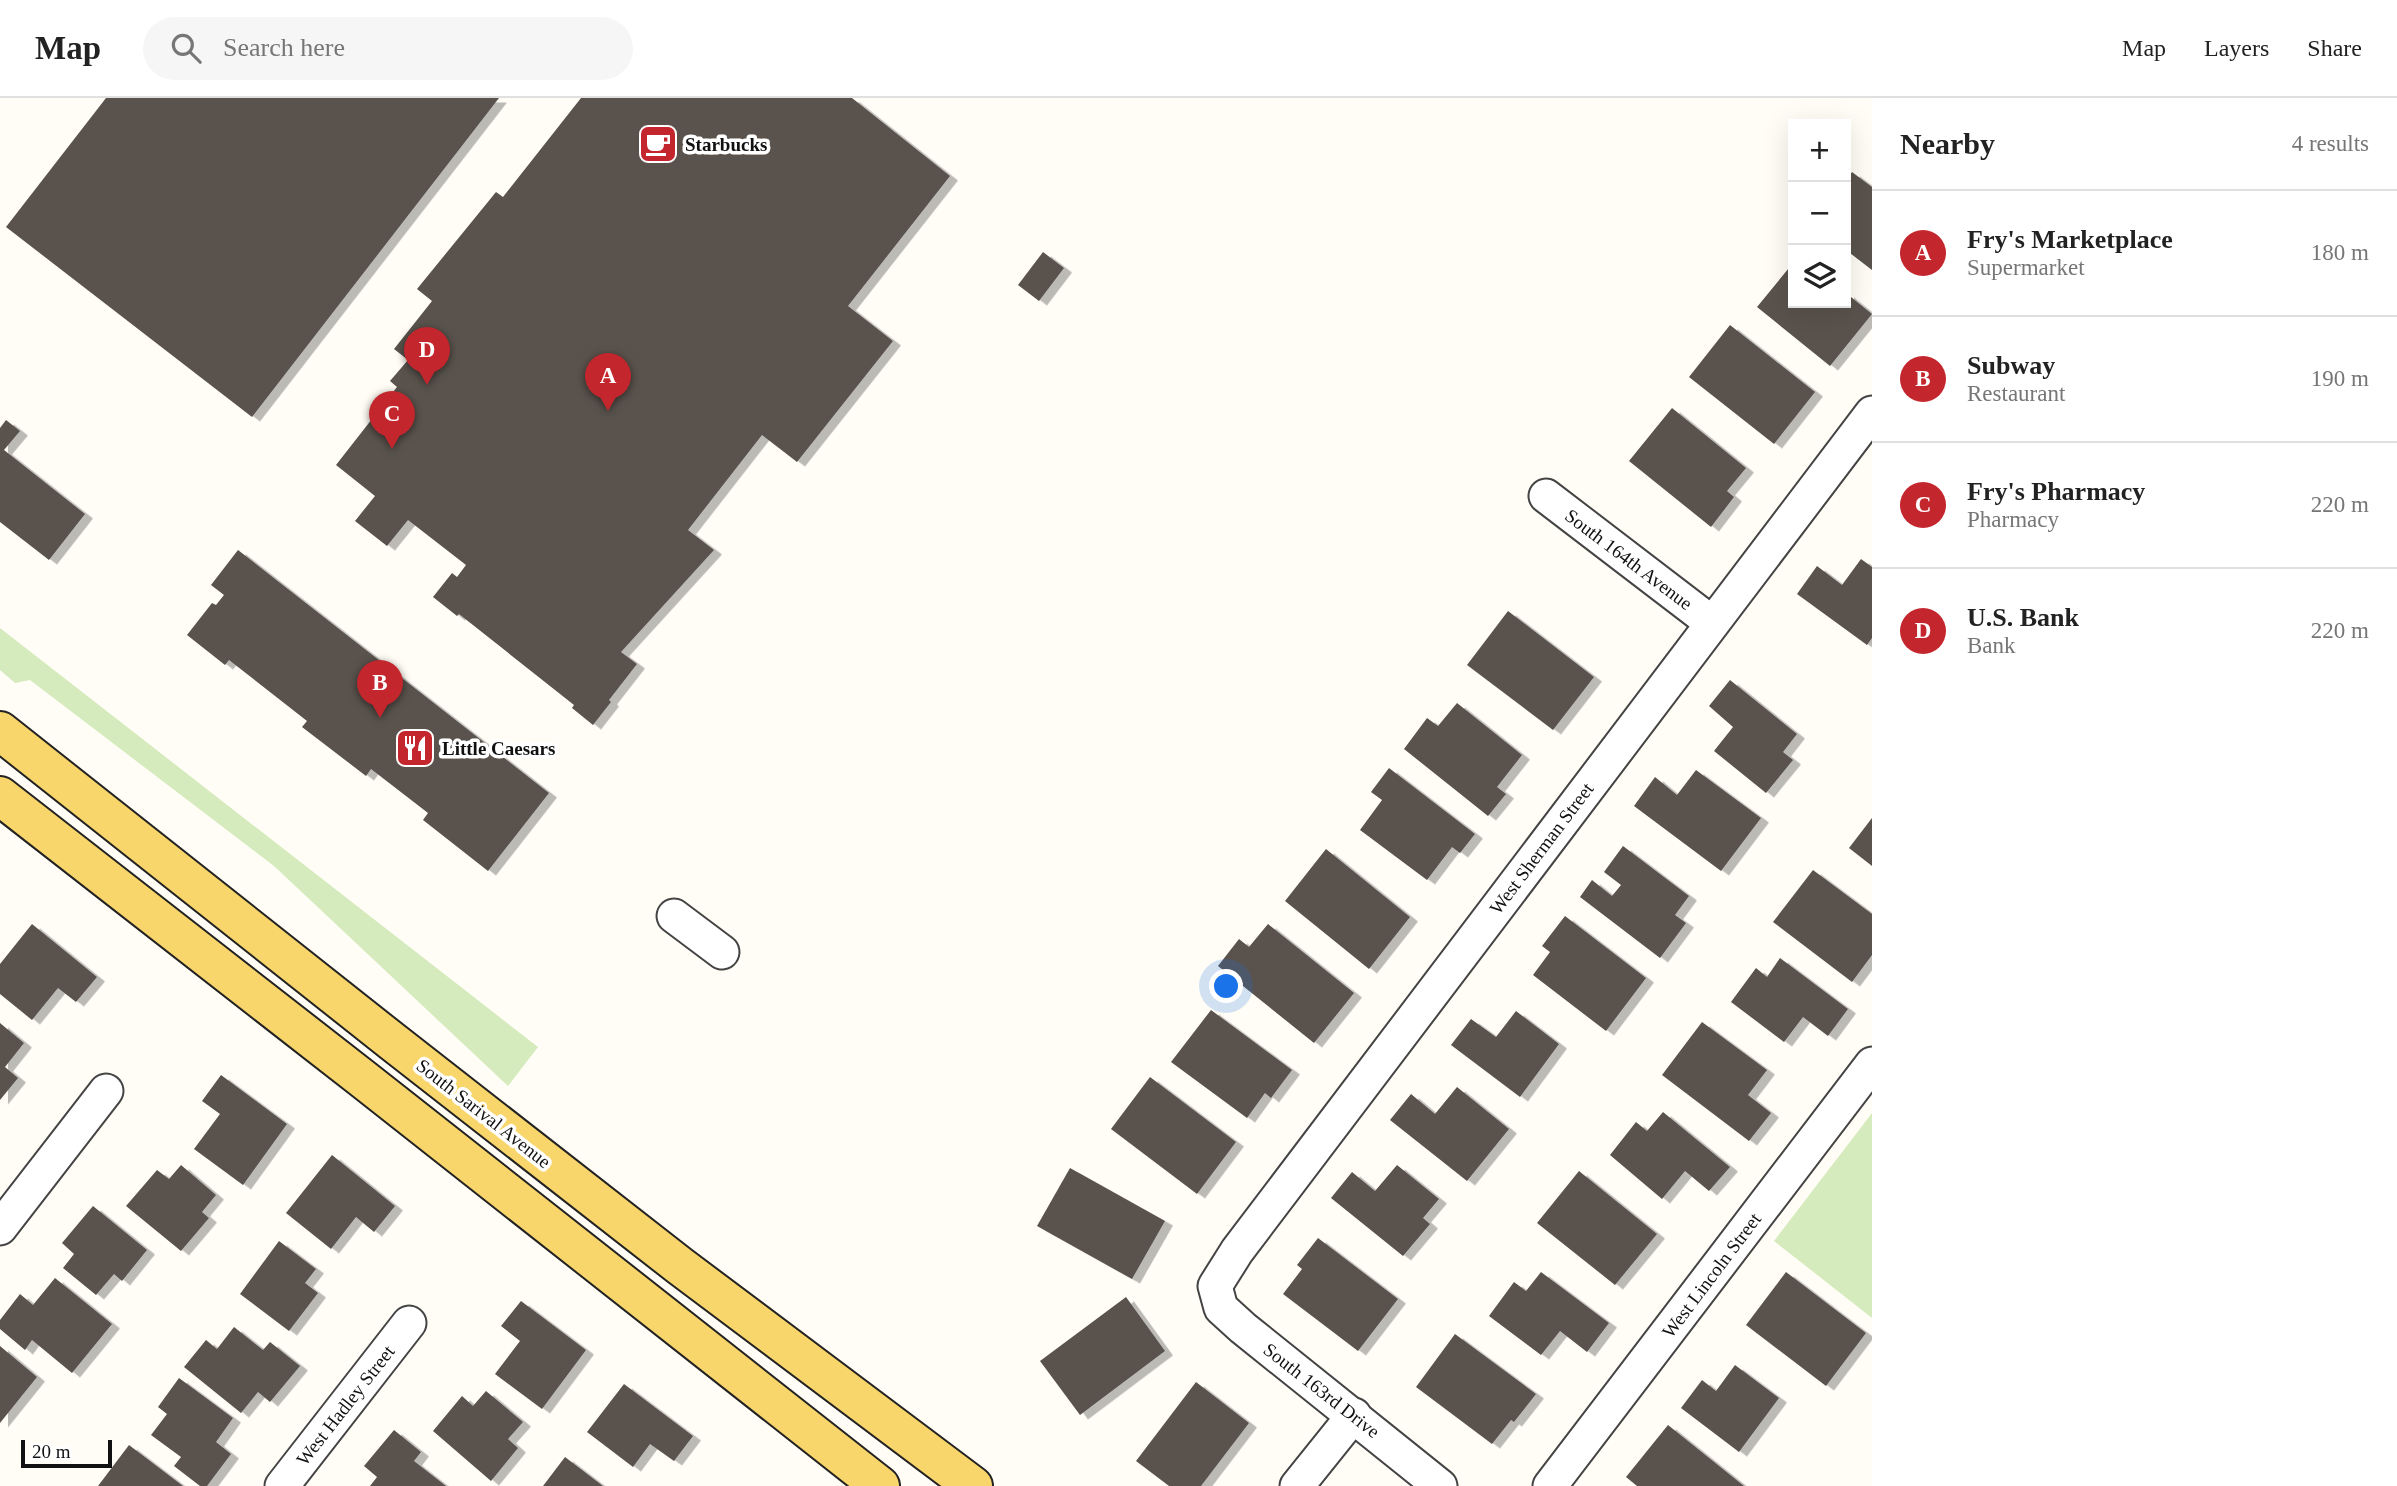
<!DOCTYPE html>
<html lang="en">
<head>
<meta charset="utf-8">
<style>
	:root { --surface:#fff; --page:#f6f6f6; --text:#222; --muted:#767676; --line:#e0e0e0; --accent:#c4262e }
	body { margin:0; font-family:"Times New Roman",serif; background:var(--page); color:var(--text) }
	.controls { position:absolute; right:21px; top:21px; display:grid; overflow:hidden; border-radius:0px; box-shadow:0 7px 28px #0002 }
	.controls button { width:63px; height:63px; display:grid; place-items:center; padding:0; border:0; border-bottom:2px solid var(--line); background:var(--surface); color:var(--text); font:35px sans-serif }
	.scale { position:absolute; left:21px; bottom:18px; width:91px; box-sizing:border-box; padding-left:7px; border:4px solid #111; border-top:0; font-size:19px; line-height:24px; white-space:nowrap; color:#111; -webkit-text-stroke:5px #fff; paint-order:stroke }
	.you { position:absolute; left:1227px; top:889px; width:24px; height:24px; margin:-18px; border:5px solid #fff; border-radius:50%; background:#1a73e8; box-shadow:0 0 0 10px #1a73e833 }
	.badge { display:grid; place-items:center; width:46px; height:46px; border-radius:50%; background:var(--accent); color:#fff; font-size:23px; font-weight:700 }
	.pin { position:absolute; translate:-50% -58px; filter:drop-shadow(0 2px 4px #0008) }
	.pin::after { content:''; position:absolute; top:37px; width:24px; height:21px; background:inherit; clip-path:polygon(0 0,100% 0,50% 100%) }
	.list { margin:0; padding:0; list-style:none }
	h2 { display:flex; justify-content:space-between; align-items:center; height:91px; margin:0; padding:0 28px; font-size:30px }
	h2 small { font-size:23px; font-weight:400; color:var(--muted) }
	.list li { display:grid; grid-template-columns:46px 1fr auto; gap:21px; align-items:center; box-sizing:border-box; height:126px; padding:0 28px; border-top:2px solid var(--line) }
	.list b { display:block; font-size:26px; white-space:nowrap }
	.list p { margin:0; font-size:23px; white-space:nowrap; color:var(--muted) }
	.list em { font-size:23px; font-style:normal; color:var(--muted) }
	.icon { flex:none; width:38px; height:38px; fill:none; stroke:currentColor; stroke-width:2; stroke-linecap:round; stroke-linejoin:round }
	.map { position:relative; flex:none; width:1872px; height:1388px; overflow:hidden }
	header { display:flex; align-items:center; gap:42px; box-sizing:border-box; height:98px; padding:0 35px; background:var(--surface); border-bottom:2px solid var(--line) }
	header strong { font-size:33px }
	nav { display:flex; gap:38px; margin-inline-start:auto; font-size:24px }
	.search { width:490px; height:63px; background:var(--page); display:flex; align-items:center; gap:18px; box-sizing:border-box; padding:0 24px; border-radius:38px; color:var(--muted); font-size:26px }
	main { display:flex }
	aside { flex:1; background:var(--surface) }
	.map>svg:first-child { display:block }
	.green { fill:#d5ebbd }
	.building { fill:#5a524d; filter:url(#shadow) }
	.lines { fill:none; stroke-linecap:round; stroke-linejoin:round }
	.minor-casing { stroke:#444; stroke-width:37 }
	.major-casing { stroke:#222; stroke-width:42 }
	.minor { stroke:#fff; stroke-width:33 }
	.major { stroke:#f9d66b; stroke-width:38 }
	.labels { text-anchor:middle; stroke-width:7; stroke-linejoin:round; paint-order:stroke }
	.poi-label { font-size:19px; font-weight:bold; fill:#111; stroke:#fff; text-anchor:start }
	.street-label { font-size:19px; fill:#111; stroke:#fff }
</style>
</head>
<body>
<header>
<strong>Map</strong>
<div class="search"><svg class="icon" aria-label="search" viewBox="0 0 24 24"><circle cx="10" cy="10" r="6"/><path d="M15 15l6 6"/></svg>Search here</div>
<nav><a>Map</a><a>Layers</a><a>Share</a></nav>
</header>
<main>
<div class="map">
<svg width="1872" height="1388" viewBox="0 0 1872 1388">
	<defs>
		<filter id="shadow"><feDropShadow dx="8" dy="4.5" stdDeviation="0" flood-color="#0004"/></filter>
	</defs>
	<rect width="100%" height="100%" fill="#fffdf5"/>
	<g class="green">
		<path d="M 0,530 L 538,949 L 508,988 L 274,768 L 30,582 L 15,585 L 0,572 Z"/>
		<path d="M 1872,1015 L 1872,1220 L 1774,1143 Z"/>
	</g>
	<g class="building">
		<path d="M 106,0 L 499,0 L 252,319 L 6,129 Z"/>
		<path d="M 581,0 L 852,0 L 950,78 L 848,208 L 893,243 L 797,364 L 762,337 L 688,432 L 714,452 L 621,554 L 637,566 L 609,602 L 611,604 L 593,627 L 572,610 L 574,607 L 459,516 L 457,518 L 433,499 L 452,475 L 457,479 L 466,467 L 408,422 L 387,448 L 355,423 L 375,398 L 336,367 L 397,289 L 390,283 L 408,262 L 394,251 L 432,203 L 417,191 L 496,94 L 503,99 Z"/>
		<path d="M 1852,74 L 1872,89 L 1872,172 L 1846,152 L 1846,83 Z"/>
		<path d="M 1043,154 L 1064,170 L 1039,203 L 1018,187 Z"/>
		<path d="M 1793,165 L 1793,205 L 1846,205 L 1846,195 L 1872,216 L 1830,268 L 1757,209 Z"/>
		<path d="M 1730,227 L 1815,294 L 1774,346 L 1689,279 Z"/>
		<path d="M 1672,310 L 1746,370 L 1727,393 L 1734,399 L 1711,429 L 1629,363 Z"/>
		<path d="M 6,322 L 20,333 L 4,352 L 85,416 L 49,462 L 0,424 L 0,330 Z"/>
		<path d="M 238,452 L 549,695 L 488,773 L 423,722 L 428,715 L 371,671 L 366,678 L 302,629 L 307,623 L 229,562 L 225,567 L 187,537 L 212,505 L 216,507 L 224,497 L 211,487 Z"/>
		<path d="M 1861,461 L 1872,469 L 1872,540 L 1867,547 L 1797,496 L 1817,468 L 1842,487 Z"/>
		<path d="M 1508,513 L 1594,579 L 1553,632 L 1467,567 Z"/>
		<path d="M 1730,582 L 1797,636 L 1783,654 L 1793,662 L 1766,695 L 1714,653 L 1733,629 L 1709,608 Z"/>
		<path d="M 1457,605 L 1522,657 L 1497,689 L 1506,696 L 1488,718 L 1404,651 L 1427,620 L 1438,628 Z"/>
		<path d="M 1389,670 L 1475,736 L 1460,755 L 1452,749 L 1427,782 L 1360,732 L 1382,702 L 1371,694 Z"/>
		<path d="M 1696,672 L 1761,720 L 1721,773 L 1634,708 L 1655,679 L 1677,697 Z"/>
		<path d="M 1872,720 L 1872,768 L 1849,750 Z"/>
		<path d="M 1623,748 L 1689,798 L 1675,817 L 1686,825 L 1660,860 L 1580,799 L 1592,782 L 1612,798 L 1621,787 L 1604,774 Z"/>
		<path d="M 1326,751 L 1410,819 L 1369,871 L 1285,803 Z"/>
		<path d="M 1813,772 L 1872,816 L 1872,857 L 1852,884 L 1773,824 Z"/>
		<path d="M 1565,818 L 1646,880 L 1606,933 L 1533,877 L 1550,854 L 1542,848 Z"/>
		<path d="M 32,826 L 97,879 L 76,904 L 58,890 L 32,922 L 0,896 L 0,866 Z"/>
		<path d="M 1268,826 L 1354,895 L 1314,945 L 1218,868 L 1239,841 L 1249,849 Z"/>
		<path d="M 1780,860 L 1848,911 L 1828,938 L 1803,919 L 1784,944 L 1731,904 L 1756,870 L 1767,879 Z"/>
		<path d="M 1211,912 L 1292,972 L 1271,1000 L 1265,995 L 1247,1020 L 1171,964 Z"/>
		<path d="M 1516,913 L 1559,946 L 1520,999 L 1451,947 L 1471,921 L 1496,939 Z"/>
		<path d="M 1702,924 L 1767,972 L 1748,997 L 1771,1015 L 1749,1043 L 1662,977 Z"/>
		<path d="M 0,925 L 24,945 L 5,969 L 18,980 L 0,1002 Z"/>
		<path d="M 221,977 L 287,1026 L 243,1087 L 194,1051 L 220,1016 L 202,1003 Z"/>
		<path d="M 1150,979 L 1236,1044 L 1197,1096 L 1111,1031 Z"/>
		<path d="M 1457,989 L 1509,1031 L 1467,1083 L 1390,1022 L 1411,996 L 1435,1016 Z"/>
		<path d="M 1663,1014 L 1730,1069 L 1709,1093 L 1685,1073 L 1662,1101 L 1610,1057 L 1636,1024 L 1647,1033 Z"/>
		<path d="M 332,1057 L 395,1108 L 374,1134 L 356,1119 L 331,1151 L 286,1115 Z"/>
		<path d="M 181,1067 L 216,1097 L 202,1114 L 209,1120 L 181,1153 L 126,1108 L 157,1072 L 169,1081 Z"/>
		<path d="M 1397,1067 L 1439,1101 L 1423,1120 L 1430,1126 L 1403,1158 L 1331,1100 L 1352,1074 L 1375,1093 Z"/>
		<path d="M 1070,1070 L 1165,1123 L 1132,1181 L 1037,1128 Z"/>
		<path d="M 1579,1073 L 1657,1136 L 1615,1187 L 1537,1125 Z"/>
		<path d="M 93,1108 L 147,1152 L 122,1183 L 114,1176 L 96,1197 L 63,1170 L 74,1156 L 62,1145 Z"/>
		<path d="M 1318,1140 L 1398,1201 L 1358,1253 L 1283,1196 L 1302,1171 L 1297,1167 Z"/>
		<path d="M 279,1143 L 316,1171 L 305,1185 L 318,1195 L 289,1233 L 240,1196 Z"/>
		<path d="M 1541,1174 L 1609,1225 L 1587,1254 L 1560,1233 L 1541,1257 L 1489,1218 L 1514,1184 L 1526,1193 Z"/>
		<path d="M 1786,1174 L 1866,1235 L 1826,1288 L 1746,1227 Z"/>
		<path d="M 55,1180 L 112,1226 L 72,1275 L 32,1242 L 25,1252 L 0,1231 L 0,1222 L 20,1196 L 33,1207 Z"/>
		<path d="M 1126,1199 L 1165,1253 L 1080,1317 L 1040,1263 Z"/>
		<path d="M 521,1203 L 586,1252 L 542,1311 L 495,1276 L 520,1243 L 501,1228 Z"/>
		<path d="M 234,1229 L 263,1252 L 270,1244 L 300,1268 L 270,1304 L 258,1294 L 241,1315 L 184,1269 L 206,1242 L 217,1251 Z"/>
		<path d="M 1455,1236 L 1536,1296 L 1514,1324 L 1511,1322 L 1492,1346 L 1416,1289 Z"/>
		<path d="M 0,1248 L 37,1279 L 0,1325 Z"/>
		<path d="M 1735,1267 L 1779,1300 L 1739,1354 L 1681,1310 L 1702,1282 L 1716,1293 Z"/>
		<path d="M 179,1280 L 233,1320 L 216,1344 L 231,1356 L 207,1388 L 200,1388 L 174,1368 L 181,1359 L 151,1337 L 167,1316 L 158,1309 Z"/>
		<path d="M 1196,1284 L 1249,1325 L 1201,1388 L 1169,1388 L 1136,1363 Z"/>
		<path d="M 624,1286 L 693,1338 L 674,1363 L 650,1346 L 633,1369 L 587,1334 Z"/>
		<path d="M 486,1293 L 523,1324 L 508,1341 L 518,1350 L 491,1383 L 433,1333 L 462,1298 L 473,1308 Z"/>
		<path d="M 1668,1327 L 1744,1388 L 1637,1388 L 1626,1379 Z"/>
		<path d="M 394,1332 L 421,1354 L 414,1363 L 446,1388 L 370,1388 L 377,1379 L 364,1368 Z"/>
		<path d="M 129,1347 L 183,1388 L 98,1388 Z"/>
		<path d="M 565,1359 L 603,1388 L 543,1388 Z"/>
	</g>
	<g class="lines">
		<defs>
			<g id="minor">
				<path d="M 1546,398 L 1712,525"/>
				<path d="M 674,818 L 722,854"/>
				<path d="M 0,1130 L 106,993"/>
				<path d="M 282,1388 L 409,1225"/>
				<path d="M 1297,1388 L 1354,1317"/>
				<path d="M 1440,1388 L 1243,1230 L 1221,1210 L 1215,1188 L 1237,1153 L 1872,315"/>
				<path d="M 1550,1388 L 1872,966"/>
			</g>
			<g id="major">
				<path d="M 0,633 L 393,944 L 680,1168 L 973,1388"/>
				<path d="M 0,698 L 363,981 L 880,1388"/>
			</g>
		</defs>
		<use href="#minor" class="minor-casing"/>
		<use href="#major" class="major-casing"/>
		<use href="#minor" class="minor"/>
		<use href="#major" class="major"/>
	</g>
	<defs>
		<symbol id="cafe-square" viewBox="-11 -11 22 22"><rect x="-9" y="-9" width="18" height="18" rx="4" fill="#c4262e" stroke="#fff"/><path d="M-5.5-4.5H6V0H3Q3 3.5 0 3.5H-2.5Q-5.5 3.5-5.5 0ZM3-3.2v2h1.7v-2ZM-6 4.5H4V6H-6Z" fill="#fff"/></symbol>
		<symbol id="restaurant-square" viewBox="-11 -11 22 22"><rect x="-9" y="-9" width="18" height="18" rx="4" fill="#c4262e" stroke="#fff"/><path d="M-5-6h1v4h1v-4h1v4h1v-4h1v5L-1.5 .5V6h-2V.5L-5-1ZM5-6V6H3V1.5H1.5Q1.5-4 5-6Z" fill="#fff"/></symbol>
	</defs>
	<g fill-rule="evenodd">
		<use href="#cafe-square" x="636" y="24" width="44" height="44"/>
		<use href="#restaurant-square" x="393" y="628" width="44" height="44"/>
	</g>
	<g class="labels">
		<g class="poi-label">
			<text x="685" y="53">Starbucks</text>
			<text x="442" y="657">Little Caesars</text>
		</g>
		<g class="street-label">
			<text transform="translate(1629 461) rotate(37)" y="7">South 164th Avenue</text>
			<text transform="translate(1541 750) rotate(-53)" y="7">West Sherman Street</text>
			<text transform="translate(484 1015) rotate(38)" y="7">South Sarival Avenue</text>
			<text transform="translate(1711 1177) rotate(-53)" y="7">West Lincoln Street</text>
			<text transform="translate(1322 1292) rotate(38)" y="7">South 163rd Drive</text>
			<text transform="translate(345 1307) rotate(-52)" y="7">West Hadley Street</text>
		</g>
	</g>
</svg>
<div class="controls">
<button>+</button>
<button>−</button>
<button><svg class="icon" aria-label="layers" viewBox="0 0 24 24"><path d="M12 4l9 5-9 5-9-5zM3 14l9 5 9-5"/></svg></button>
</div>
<div class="scale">20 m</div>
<div class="you"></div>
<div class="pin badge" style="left:608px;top:313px">A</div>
<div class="pin badge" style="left:380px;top:620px">B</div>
<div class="pin badge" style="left:392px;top:351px">C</div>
<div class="pin badge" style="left:427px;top:287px">D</div>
</div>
<aside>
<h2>Nearby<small>4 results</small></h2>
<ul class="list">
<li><span class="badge">A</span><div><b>Fry's Marketplace</b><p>Supermarket</p></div><em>180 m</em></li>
<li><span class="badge">B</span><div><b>Subway</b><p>Restaurant</p></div><em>190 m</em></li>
<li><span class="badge">C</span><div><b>Fry's Pharmacy</b><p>Pharmacy</p></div><em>220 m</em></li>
<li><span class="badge">D</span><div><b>U.S. Bank</b><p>Bank</p></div><em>220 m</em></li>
</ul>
</aside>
</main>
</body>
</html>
